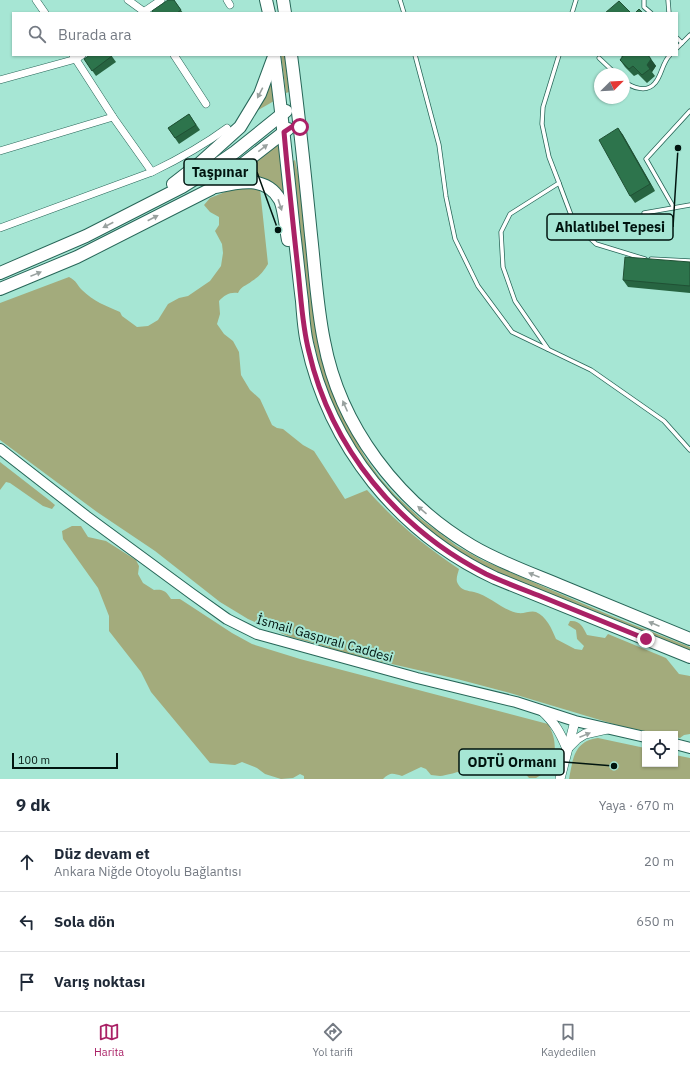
<!DOCTYPE html>
<html lang="tr">
<head>
<meta charset="utf-8">
<style>
	:root { --surface:#fff; --page:#f6f6f7; --text:#1f2937; --muted:#747a83; --line:#e0e1e3; --accent:#aa2166 }
	body { margin:0; font-family:"IBM Plex Sans",sans-serif; background:var(--page); color:var(--text) }
	.controls { position:absolute; right:12px; bottom:12px; display:grid; overflow:hidden; border-radius:0px; box-shadow:0 1px 3px #0004 }
	.controls button { width:36px; height:36px; display:grid; place-items:center; padding:0; border:0; border-bottom:1px solid var(--line); background:var(--surface); color:var(--text); font:20px sans-serif }
	.compass { position:absolute; left:594px; top:68px; width:36px; height:36px; border-radius:50%; background:var(--surface); box-shadow:0 1px 3px #0004; rotate:66deg }
	.scale { position:absolute; left:12px; bottom:10px; width:106px; box-sizing:border-box; padding-left:4px; border:2px solid #00140f; border-top:0; font-size:11px; line-height:14px; white-space:nowrap; color:#00140f; -webkit-text-stroke:3px #a6e6d4; paint-order:stroke }
	.stop { position:absolute; width:12px; height:12px; margin:-9px; border:3px solid #aa2166; border-radius:50%; background:#fff }
	.stop.end { background:#aa2166; border-color:#fff; box-shadow:0 1px 4px #0008 }
	.list { margin:0; padding:0; list-style:none }
	h2 { display:flex; justify-content:space-between; align-items:center; height:52px; margin:0; padding:0 16px; font-size:17px }
	h2 small { font-size:13px; font-weight:400; color:var(--muted) }
	.list li { display:grid; grid-template-columns:26px 1fr auto; gap:12px; align-items:center; box-sizing:border-box; height:60px; padding:0 16px; border-top:1px solid var(--line) }
	.list b { display:block; font-size:15px; white-space:nowrap }
	.list p { margin:0; font-size:13px; white-space:nowrap; color:var(--muted) }
	.list em { font-size:13px; font-style:normal; color:var(--muted) }
	.icon { flex:none; width:22px; height:22px; fill:none; stroke:currentColor; stroke-width:2; stroke-linecap:round; stroke-linejoin:round }
	.map { position:relative; flex:none; width:690px; height:779px; overflow:hidden }
	.search { position:absolute; background:var(--surface); box-shadow:0 1px 3px #0004; left:12px; right:12px; top:12px; height:44px; display:flex; align-items:center; gap:10px; box-sizing:border-box; padding:0 14px; border-radius:0px; color:var(--muted); font-size:15px }
	.sheet { height:232px; background:var(--surface) }
	nav { display:flex; justify-content:space-around; align-items:center; box-sizing:border-box; height:56px; border-top:1px solid var(--line); background:var(--surface); font-size:11px; color:var(--muted) }
	nav a { display:grid; justify-items:center; gap:2px }
	nav .on { color:var(--accent) }
	.map>svg:first-child { display:block }
	.green { fill:#a3ab7c }
	.lines { fill:none; stroke-linecap:round; stroke-linejoin:round }
	.service-casing { stroke:#276658; stroke-width:5 }
	.minor-casing { stroke:#276658; stroke-width:8 }
	.tertiary-casing { stroke:#276658; stroke-width:10 }
	.secondary-casing { stroke:#276658; stroke-width:12 }
	.primary-casing { stroke:#276658; stroke-width:14 }
	.service { stroke:#fff; stroke-width:3.5 }
	.minor { stroke:#fff; stroke-width:7 }
	.tertiary { stroke:#fff; stroke-width:9 }
	.secondary { stroke:#fff; stroke-width:10 }
	.primary { stroke:#fff; stroke-width:12 }
	.wall { fill:#276441 }
	.shaded-wall { fill:#205135 }
	.building { fill:#2d744c; stroke:#205135 }
	.oneway { fill:#99a19f }
	.route { stroke:#aa2166; stroke-width:5 }
	.labels { text-anchor:middle; stroke-width:4; stroke-linejoin:round; paint-order:stroke }
	.street-label { font-size:13px; fill:#00140f; stroke:#a6e6d4 }
	.leader { fill:none; stroke:#00140f; stroke-width:1.5 }
	.callout-dot { fill:#00140f; stroke:#a6e6d4; stroke-width:1.5 }
	.callout { fill:#a6e6d4; stroke:#00140f; stroke-width:1.5 }
	.callout-label { font-size:14px; text-anchor:middle; font-weight:bold; fill:#00140f }
</style>
</head>
<body>
<div class="map">
<svg width="690" height="779" viewBox="0 0 690 779">
	<rect width="100%" height="100%" fill="#a6e6d4"/>
	<g class="green">
		<path d="M 281,55 L 285,55 L 289,92 L 286,93 Z"/>
		<path d="M 271,77 L 274,101 L 253,113 Z"/>
		<path d="M 279,144 L 286,209 L 281,194 L 235,178 Z"/>
		<path d="M 295,160 L 300,184 L 314,315 L 337,400 L 351,432 L 365,457 L 380,478 L 395,495 L 421,519 L 457,546 L 482,560 L 614,617 L 690,647 L 690,652 L 475,563 L 415,521 L 362,461 L 339,419 L 322,377 L 312,335 L 293,161 Z"/>
		<path d="M 252,186 L 260,189 L 268,264 C 264,271 259,277 252,281 C 246,286 241,286 238,293 C 229,292 225,295 219,301 L 220,314 L 217,324 L 224,334 L 233,341 L 239,352 L 241,375 L 250,390 L 260,399 L 272,425 L 277,428 L 283,429 L 303,445 L 314,451 L 345,499 L 367,490 C 396,522 423,545 459,569 C 458,574 455,579 458,584 C 461,590 468,591 474,592 C 490,596 502,610 518,613 C 524,614 531,610 536,612 C 546,616 552,629 556,639 L 575,649 L 582,650 L 584,646 L 577,639 L 576,630 L 568,625 L 570,621 C 580,620 583,627 587,635 L 605,638 L 608,634 L 666,658 L 679,674 L 690,676 L 690,734 L 684,735 L 680,738 L 675,737 L 675,734 L 659,734 L 620,726 L 510,693 L 457,679 L 348,654 L 314,643 L 290,637 L 248,619 L 220,602 L 155,551 L 97,512 L 0,440 L 0,303 L 69,277 C 77,281 76,284 82,290 C 93,301 106,306 120,312 L 122,316 L 137,327 L 148,326 L 158,320 L 168,304 L 179,298 L 188,296 L 210,281 L 221,266 L 223,253 L 222,244 L 215,231 L 219,225 L 219,217 L 210,212 L 204,205 L 210,198 L 225,192 Z"/>
		<path d="M 0,462 L 49,500 L 55,505 L 52,509 L 43,506 L 10,483 L 6,482 L 0,490 Z"/>
		<path d="M 72,526 L 81,526 L 88,537 L 106,541 L 136,560 L 139,566 L 138,574 L 143,583 L 154,590 C 163,589 166,591 171,599 L 180,599 L 232,633 L 252,644 L 300,659 L 548,724 C 557,739 556,753 551,769 L 536,778 L 529,778 C 526,775 524,771 522,768 C 507,753 458,774 440,776 C 437,776 434,775 431,775 L 426,769 L 421,767 L 402,776 C 393,773 390,772 383,779 L 304,779 L 304,776 L 300,774 L 293,778 L 281,779 L 265,774 L 257,768 L 242,762 L 235,765 L 210,763 L 151,692 L 141,672 L 109,631 L 109,616 L 98,588 L 63,539 L 62,531 Z"/>
		<path d="M 598,738 L 645,748 L 645,764 L 675,764 L 675,755 L 690,758 L 690,779 L 569,779 C 573,759 574,741 598,738 Z"/>
	</g>
	<g class="lines">
		<defs>
			<g id="service">
				<path d="M 400,0 L 404,13"/>
				<path d="M 644,0 L 644,7 L 651,13"/>
				<path d="M 668,0 L 669,13"/>
				<path d="M 572,13 L 576,0"/>
				<path d="M 677,38 L 682,43"/>
				<path d="M 677,48 L 690,35"/>
				<path d="M 415,55 L 439,145 L 446,197 L 455,239 L 478,286 L 512,332 L 591,370 L 664,421 L 690,450"/>
				<path d="M 599,58 L 616,74"/>
				<path d="M 624,81 C 632,88 647,93 655,83 C 662,75 662,63 670,55"/>
				<path d="M 559,183 L 574,223 L 596,244 L 645,259"/>
				<path d="M 674,208 L 646,159 L 690,111"/>
				<path d="M 644,213 L 690,205"/>
				<path d="M 651,259 L 690,261"/>
				<path d="M 548,349 L 515,301 L 503,267 L 501,232 L 510,214 L 559,183 L 549,157 L 542,124 L 543,107 L 559,55"/>
			</g>
			<g id="minor">
				<path d="M 36,0 L 45,13"/>
				<path d="M 128,0 L 146,13"/>
				<path d="M 227,0 L 230,5"/>
				<path d="M 142,13 L 161,0"/>
				<path d="M 73,55 L 113,117 L 152,172"/>
				<path d="M 174,55 L 206,104"/>
				<path d="M 0,80 L 76,59 L 82,55"/>
				<path d="M 0,151 L 113,117"/>
				<path d="M 0,228 L 152,172 C 179,159 204,145 227,128"/>
			</g>
			<g id="tertiary">
				<path d="M 541,710 C 555,723 560,732 567,749 L 577,739 L 585,734 L 607,729"/>
				<path d="M 560,779 L 575,721"/>
			</g>
			<g id="secondary">
				<path d="M 0,449 L 86,516 L 192,594 L 227,619 L 257,634 L 417,678 L 516,702 L 575,721 L 645,737"/>
				<path d="M 675,744 L 690,748"/>
			</g>
			<g id="primary">
				<path d="M 266,0 L 269,13"/>
				<path d="M 283,0 L 285,13"/>
				<path d="M 274,55 C 282,114 288,173 294,232 C 297,255 299,278 302,301 C 303,315 304,330 307,343 C 329,446 399,533 495,578 L 690,657"/>
				<path d="M 291,55 C 299,115 305,175 311,235 C 315,271 317,307 324,341 C 340,427 398,502 472,546 C 499,562 530,573 559,585 C 602,603 646,621 690,639"/>
				<path d="M 173,184 L 200,163 L 240,127 L 260,94 L 273,59"/>
				<path d="M 216,187 C 238,182 266,175 280,200 C 284,208 286,230 288,240"/>
				<path d="M 0,273 L 86,236 L 182,187 L 209,170 L 235,152 L 286,111"/>
				<path d="M 0,289 L 77,257 L 211,189 L 288,129"/>
			</g>
		</defs>
		<use href="#service" class="service-casing"/>
		<use href="#minor" class="minor-casing"/>
		<use href="#tertiary" class="tertiary-casing"/>
		<use href="#secondary" class="secondary-casing"/>
		<use href="#primary" class="primary-casing"/>
		<use href="#service" class="service"/>
		<use href="#minor" class="minor"/>
		<use href="#tertiary" class="tertiary"/>
		<use href="#secondary" class="secondary"/>
		<use href="#primary" class="primary"/>
	</g>
	<g class="wall">
		<path d="M 174,0 L 183,13 L 153,13 Z"/>
		<path d="M 111,55 L 116,62 L 96,76 L 84,59 Z"/>
		<path d="M 620,55 L 648,55 L 656,66 L 652,72 L 655,76 L 647,83 L 638,74 L 634,76 L 625,67 L 620,60 L 622,57 Z"/>
		<path d="M 189,114 L 200,130 L 179,144 L 168,128 Z"/>
		<path d="M 618,128 L 623,135 L 655,191 L 635,203 L 630,196 Z"/>
		<path d="M 690,262 L 690,293 L 628,287 L 623,280 Z"/>
	</g>
	<g class="shaded-wall">
		<path d="M 651,59 L 656,66 L 652,72 L 647,65 Z"/>
		<path d="M 618,128 L 623,135 L 655,191 L 650,184 Z"/>
	</g>
	<g class="building">
		<path d="M 168,0 L 174,0 L 181,10 L 177,13 L 153,13 L 152,11 Z"/>
		<path d="M 619,1 L 631,13 L 605,13 Z"/>
		<path d="M 639,9 L 643,13 L 635,13 Z"/>
		<path d="M 90,55 L 111,55 L 112,56 L 92,71 L 84,59 Z"/>
		<path d="M 623,55 L 648,55 L 651,59 L 647,65 L 650,69 L 642,75 L 633,66 L 629,69 L 620,60 L 623,56 Z"/>
		<path d="M 189,114 L 196,125 L 175,138 L 168,128 Z"/>
		<path d="M 618,128 L 650,184 L 630,196 L 599,140 Z"/>
		<path d="M 625,257 L 690,262 L 690,286 L 623,280 Z"/>
	</g>
	<defs><path id="oneway-solid" d="M-6-.8H1V-3.2L6.5 0L1 3.2V.8H-6Z"/></defs>
	<g class="oneway">
		<use href="#oneway-solid" transform="translate(260 93) rotate(117)"/>
		<use href="#oneway-solid" transform="translate(263 148) rotate(-38)"/>
		<use href="#oneway-solid" transform="translate(280 205) rotate(72)"/>
		<use href="#oneway-solid" transform="translate(153 218) rotate(-27)"/>
		<use href="#oneway-solid" transform="translate(108 225) rotate(153)"/>
		<use href="#oneway-solid" transform="translate(36 274) rotate(-22)"/>
		<use href="#oneway-solid" transform="translate(345 406) rotate(-114)"/>
		<use href="#oneway-solid" transform="translate(422 510) rotate(-139)"/>
		<use href="#oneway-solid" transform="translate(534 575) rotate(-158)"/>
		<use href="#oneway-solid" transform="translate(654 624) rotate(-157)"/>
		<use href="#oneway-solid" transform="translate(585 735) rotate(-22)"/>
	</g>
	<g class="lines">
		<path class="route" d="M 300,127 L 299,122 L 284,132 C 288,178 293,224 298,270 C 301,297 302,325 309,352 C 331,448 398,529 486,574 C 503,582 522,589 540,596 C 575,610 611,625 646,639"/>
	</g>
	<g class="labels">
		<g class="street-label">
			<text transform="translate(325 638) rotate(16)" y="5">İsmail Gaspıralı Caddesi</text>
		</g>
	</g>
	<path class="leader" d="M278 230L257 172M678 148L673 227M614 766L564 762"/>
	<g class="callout-dot">
		<circle cx="278" cy="230" r="4"/>
		<circle cx="678" cy="148" r="4"/>
		<circle cx="614" cy="766" r="4"/>
	</g>
	<g class="callout">
		<rect x="184" y="159" width="73" height="26" rx="4"/>
		<rect x="547" y="214" width="126" height="26" rx="4"/>
		<rect x="459" y="749" width="105" height="26" rx="4"/>
	</g>
	<g class="callout-label">
		<text x="220" y="177">Taşpınar</text>
		<text x="610" y="232">Ahlatlıbel Tepesi</text>
		<text x="512" y="767">ODTÜ Ormanı</text>
	</g>
</svg>
<div class="controls">
<button><svg class="icon" aria-label="locate" viewBox="0 0 24 24"><circle cx="12" cy="12" r="6"/><path d="M12 2v4M12 18v4M2 12h4M18 12h4"/></svg></button>
</div>
<svg class="compass" viewBox="-18 -18 36 36"><path d="M0-13l5 13h-10z" fill="#e53935"/><path d="M0 13l5-13h-10z" fill="#747a83"/></svg>
<div class="scale">100 m</div>
<div class="stop" style="left:300px;top:127px"></div>
<div class="stop end" style="left:646px;top:639px"></div>
<div class="search"><svg class="icon" aria-label="search" viewBox="0 0 24 24"><circle cx="10" cy="10" r="6"/><path d="M15 15l6 6"/></svg>Burada ara</div>
</div>
<section class="sheet">
<h2>9 dk<small>Yaya · 670 m</small></h2>
<ul class="list">
<li><svg class="icon" aria-label="ahead" viewBox="0 0 24 24"><path d="M12 20V5M6 11l6-6 6 6"/></svg><div><b>Düz devam et</b><p>Ankara Niğde Otoyolu Bağlantısı</p></div><em>20 m</em></li>
<li><svg class="icon" aria-label="left" viewBox="0 0 24 24"><path d="M17 20v-9H6M10 6l-5 5 5 5"/></svg><div><b>Sola dön</b></div><em>650 m</em></li>
<li><svg class="icon" aria-label="arrive" viewBox="0 0 24 24"><path d="M6 21V4h12l-3 4 3 4H6"/></svg><div><b>Varış noktası</b></div></li>
</ul>
</section>
<nav>
<a class="on"><svg class="icon" aria-label="map" viewBox="0 0 24 24"><path d="M3 6l6-2 6 2 6-2v14l-6 2-6-2-6 2zM9 4v14M15 6v14"/></svg>Harita</a>
<a><svg class="icon" aria-label="directions" viewBox="0 0 24 24"><path d="M12 3l9 9-9 9-9-9zM9 14v-3h6M13 9l2 2-2 2"/></svg>Yol tarifi</a>
<a><svg class="icon" aria-label="saved" viewBox="0 0 24 24"><path d="M7 4h10v16l-5-4-5 4z"/></svg>Kaydedilen</a>
</nav>
</body>
</html>
